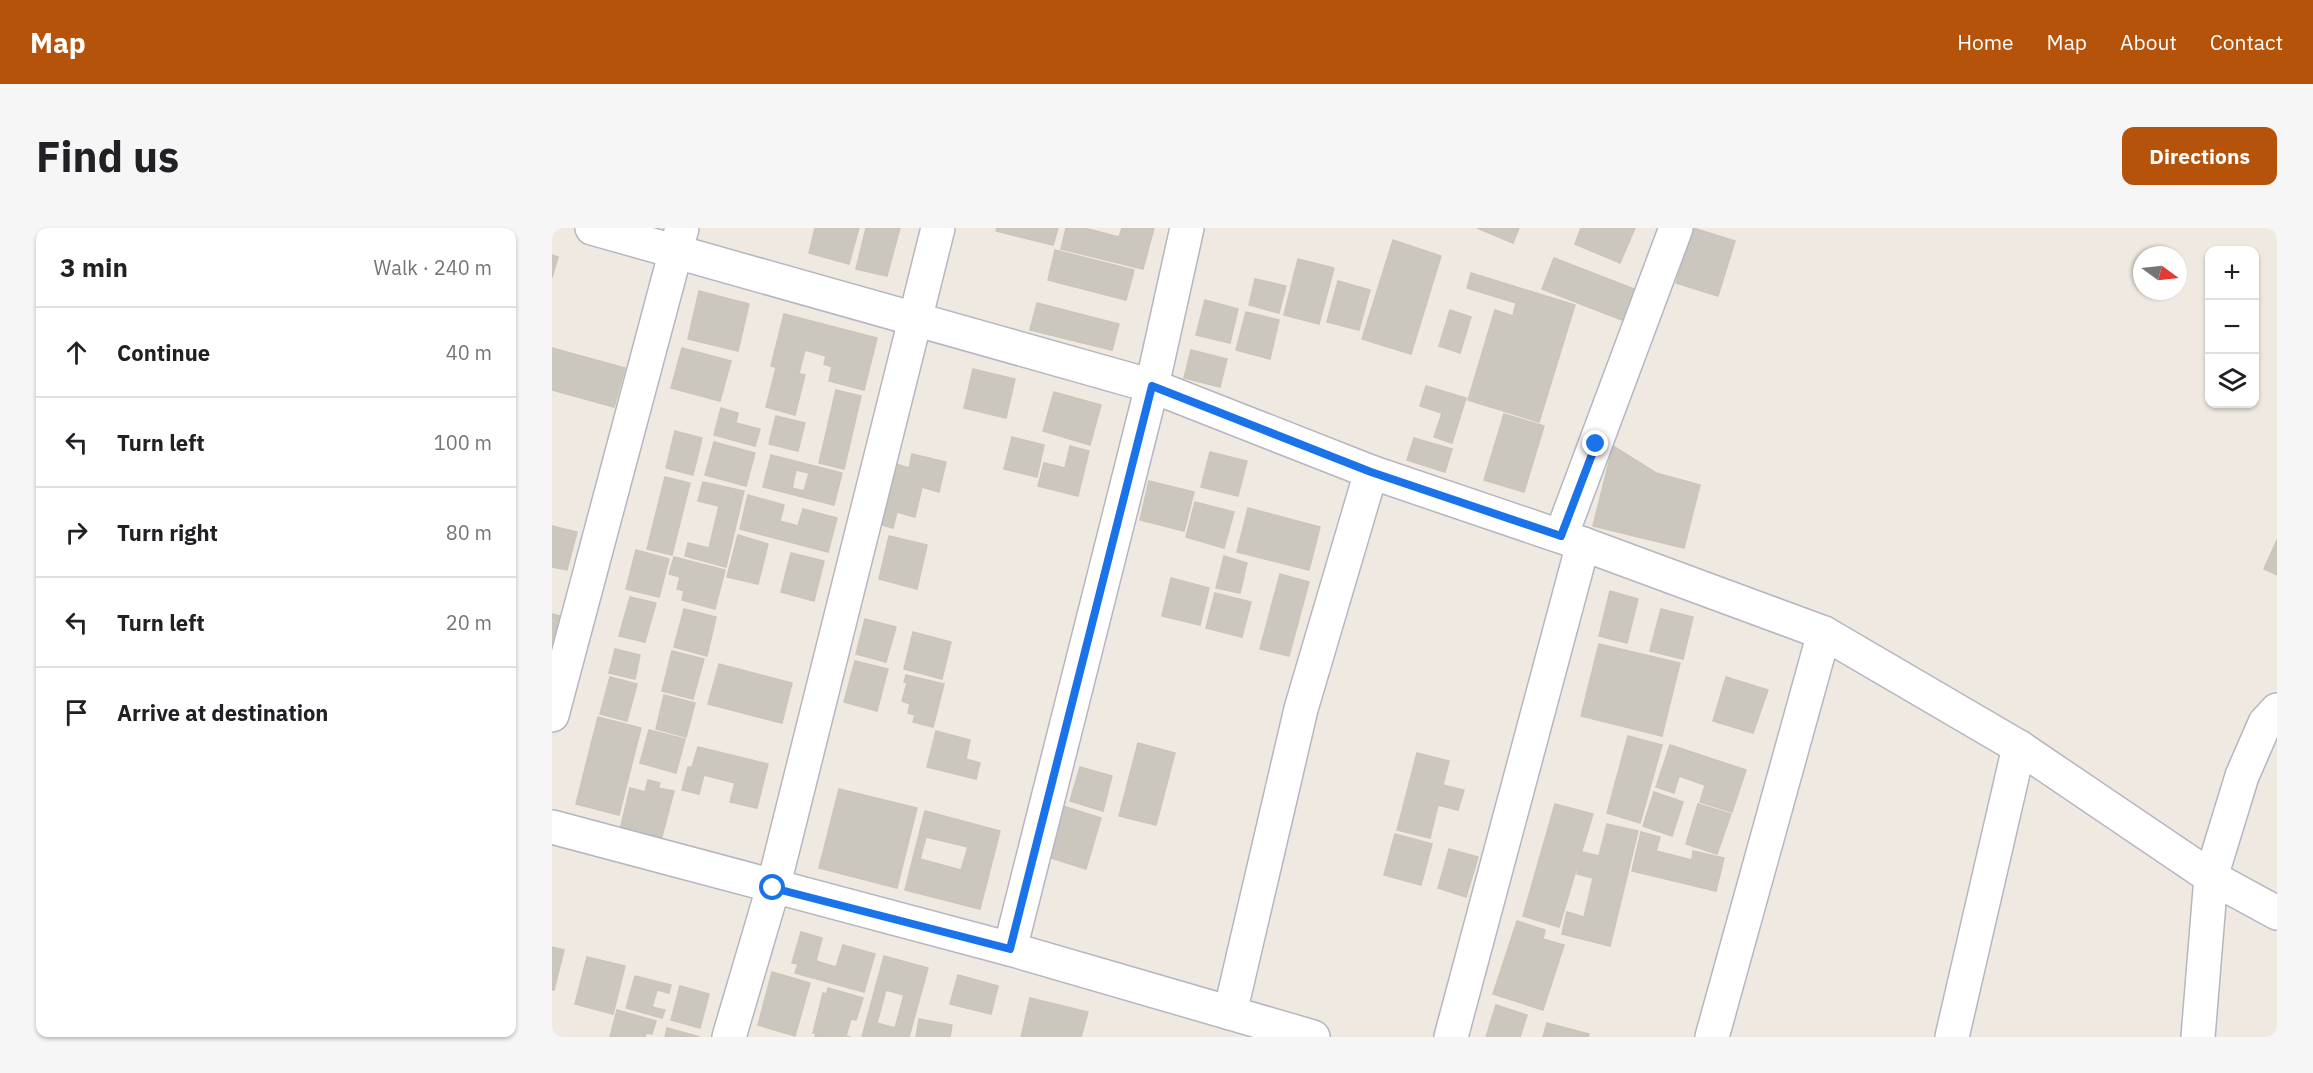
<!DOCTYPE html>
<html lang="en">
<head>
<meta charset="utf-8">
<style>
	:root { --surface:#fff; --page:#f6f6f6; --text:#202124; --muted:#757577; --line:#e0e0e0; --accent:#b45309 }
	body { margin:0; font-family:"IBM Plex Sans",sans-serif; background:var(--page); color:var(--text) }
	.controls { position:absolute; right:18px; top:18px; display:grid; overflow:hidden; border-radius:12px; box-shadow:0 2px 4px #0004 }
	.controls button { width:54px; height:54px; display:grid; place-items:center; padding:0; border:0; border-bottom:2px solid var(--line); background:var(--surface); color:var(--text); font:30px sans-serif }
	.compass { position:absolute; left:1581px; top:18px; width:54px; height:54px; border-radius:50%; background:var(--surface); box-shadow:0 2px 4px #0004; rotate:105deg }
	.stop { position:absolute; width:18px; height:18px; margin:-14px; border:4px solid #1a73e8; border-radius:50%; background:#fff }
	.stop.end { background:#1a73e8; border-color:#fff; box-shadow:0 2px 6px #0008 }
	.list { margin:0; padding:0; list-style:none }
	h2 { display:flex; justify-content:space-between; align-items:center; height:78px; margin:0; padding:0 24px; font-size:26px }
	h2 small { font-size:20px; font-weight:400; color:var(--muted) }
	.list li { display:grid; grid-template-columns:39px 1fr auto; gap:18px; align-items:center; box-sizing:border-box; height:90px; padding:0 24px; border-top:2px solid var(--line) }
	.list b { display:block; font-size:22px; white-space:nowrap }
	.list em { font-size:20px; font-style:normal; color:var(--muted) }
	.icon { flex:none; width:33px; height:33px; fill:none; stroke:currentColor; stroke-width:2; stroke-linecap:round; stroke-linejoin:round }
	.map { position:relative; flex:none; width:1725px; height:809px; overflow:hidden; border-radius:12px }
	header { display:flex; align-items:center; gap:36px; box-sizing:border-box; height:84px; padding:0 30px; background:var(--accent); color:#fff }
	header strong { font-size:28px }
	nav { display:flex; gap:33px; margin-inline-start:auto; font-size:21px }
	.intro { display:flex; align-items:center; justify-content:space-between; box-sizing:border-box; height:144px; padding:0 36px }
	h1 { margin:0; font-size:42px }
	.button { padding:15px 27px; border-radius:12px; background:var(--accent); color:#fff; font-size:21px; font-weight:700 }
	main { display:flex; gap:36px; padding:0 36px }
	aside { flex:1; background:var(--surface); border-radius:12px; box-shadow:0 2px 4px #0004 }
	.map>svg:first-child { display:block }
	.building { fill:#cbc7bf; stroke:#cbc5ba; stroke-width:1.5; fill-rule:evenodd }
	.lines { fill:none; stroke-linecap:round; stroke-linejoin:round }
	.minor-casing { stroke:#b4b7c1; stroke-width:36 }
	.minor { stroke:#fff; stroke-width:33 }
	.route { stroke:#1a73e8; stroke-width:8 }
</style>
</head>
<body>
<header>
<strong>Map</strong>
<nav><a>Home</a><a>Map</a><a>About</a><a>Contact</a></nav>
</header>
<div class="intro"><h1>Find us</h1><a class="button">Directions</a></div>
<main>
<aside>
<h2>3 min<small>Walk · 240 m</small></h2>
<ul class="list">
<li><svg class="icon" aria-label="ahead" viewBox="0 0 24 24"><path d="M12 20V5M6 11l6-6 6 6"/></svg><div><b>Continue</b></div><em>40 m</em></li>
<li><svg class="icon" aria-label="left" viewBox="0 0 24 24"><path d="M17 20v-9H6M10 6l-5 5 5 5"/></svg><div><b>Turn left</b></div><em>100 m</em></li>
<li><svg class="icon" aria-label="right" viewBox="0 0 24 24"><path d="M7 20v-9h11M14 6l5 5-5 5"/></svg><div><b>Turn right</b></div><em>80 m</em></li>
<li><svg class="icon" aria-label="left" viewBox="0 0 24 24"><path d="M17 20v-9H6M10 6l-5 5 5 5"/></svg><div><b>Turn left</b></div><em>20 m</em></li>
<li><svg class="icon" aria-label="arrive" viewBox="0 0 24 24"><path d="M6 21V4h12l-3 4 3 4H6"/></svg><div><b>Arrive at destination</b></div></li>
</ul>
</aside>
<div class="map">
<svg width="1725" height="809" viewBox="0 0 1725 809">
	<rect width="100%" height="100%" fill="#efe9e1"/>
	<g class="building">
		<path d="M 263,0 L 307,0 L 297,36 L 257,25 Z"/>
		<path d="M 314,0 L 348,0 L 335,48 L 304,41 Z"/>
		<path d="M 445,0 L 506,0 L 501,17 L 444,3 Z"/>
		<path d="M 514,0 L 532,0 L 567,9 L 570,0 L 602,0 L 591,41 L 509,21 Z"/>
		<path d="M 925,0 L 967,0 L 961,15 Z"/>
		<path d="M 1029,0 L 1083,0 L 1068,35 L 1023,16 Z"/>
		<path d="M 1141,0 L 1183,13 L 1166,68 L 1124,55 Z"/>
		<path d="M 841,12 L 889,28 L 859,126 L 810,111 Z"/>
		<path d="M 503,22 L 582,42 L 574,72 L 496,52 Z"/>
		<path d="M 0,27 L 6,29 L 0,50 Z"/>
		<path d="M 1002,30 L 1082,61 L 1070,92 L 990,61 Z"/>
		<path d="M 746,31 L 782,40 L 767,96 L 732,87 Z"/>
		<path d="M 919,45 L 1023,77 L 987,194 L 916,172 L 943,82 L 961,88 L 964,75 L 915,60 Z"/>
		<path d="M 703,51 L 734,58 L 727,85 L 697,77 Z"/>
		<path d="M 786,53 L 818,62 L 807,102 L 775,94 Z"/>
		<path d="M 147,63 L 197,76 L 186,123 L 136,111 Z"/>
		<path d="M 653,72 L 686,81 L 678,115 L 644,107 Z"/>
		<path d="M 485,75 L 567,96 L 560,122 L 478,102 Z"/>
		<path d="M 898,82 L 919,89 L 908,125 L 887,118 Z"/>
		<path d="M 694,84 L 727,92 L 718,131 L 684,122 Z"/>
		<path d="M 232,86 L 325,110 L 312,162 L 277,153 L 280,139 L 272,136 L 274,128 L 253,122 L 247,145 L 219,138 Z"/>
		<path d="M 0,120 L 73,140 L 62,179 L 0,162 Z"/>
		<path d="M 130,120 L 179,133 L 168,173 L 119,160 Z"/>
		<path d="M 639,122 L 675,131 L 668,159 L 632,150 Z"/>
		<path d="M 224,140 L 253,147 L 243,187 L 214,179 Z"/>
		<path d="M 421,141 L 463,151 L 454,190 L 412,180 Z"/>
		<path d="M 874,158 L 914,170 L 900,215 L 882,209 L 890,185 L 868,178 Z"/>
		<path d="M 284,162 L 309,168 L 292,241 L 267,235 Z"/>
		<path d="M 502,164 L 549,177 L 538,217 L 491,203 Z"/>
		<path d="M 169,180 L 186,185 L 184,195 L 208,201 L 203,218 L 162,207 Z"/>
		<path d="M 952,186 L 992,198 L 972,264 L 932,252 Z"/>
		<path d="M 224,188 L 253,195 L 246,223 L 217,216 Z"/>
		<path d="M 123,203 L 150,210 L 141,247 L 114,240 Z"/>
		<path d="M 460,209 L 492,217 L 485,249 L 452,241 Z"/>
		<path d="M 862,210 L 900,221 L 893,244 L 855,232 Z"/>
		<path d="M 162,214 L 203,225 L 194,258 L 153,247 Z"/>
		<path d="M 518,218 L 537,223 L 526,268 L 486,258 L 492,235 L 513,240 Z"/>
		<path d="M 1061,218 L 1104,245 L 1148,257 L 1132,320 L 1041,298 Z"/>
		<path d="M 658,224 L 695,233 L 686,268 L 649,259 Z"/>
		<path d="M 360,226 L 394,234 L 387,264 L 370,259 L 363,289 L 345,284 L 341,300 L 330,297 L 344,236 L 357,240 Z"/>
		<path d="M 219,227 L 290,245 L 282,277 L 211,259 ZM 244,242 L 257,245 L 252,263 L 240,260 Z"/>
		<path d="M 113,249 L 138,255 L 120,327 L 95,321 Z"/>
		<path d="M 597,253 L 642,264 L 632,303 L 588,292 Z"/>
		<path d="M 151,254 L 192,263 L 174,339 L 133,328 L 136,315 L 157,320 L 167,278 L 146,273 Z"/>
		<path d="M 196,267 L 232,277 L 228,293 L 246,298 L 251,281 L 285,290 L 276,324 L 188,301 Z"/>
		<path d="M 643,274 L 682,284 L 672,320 L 634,309 Z"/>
		<path d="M 696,280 L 768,299 L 757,342 L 685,324 Z"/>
		<path d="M 0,298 L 25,304 L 15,342 L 0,339 Z"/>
		<path d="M 186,307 L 216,316 L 206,356 L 175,349 Z"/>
		<path d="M 337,308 L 375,317 L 365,361 L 327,351 Z"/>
		<path d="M 1725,312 L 1725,347 L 1712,341 Z"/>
		<path d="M 84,322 L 117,331 L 107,369 L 74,361 Z"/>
		<path d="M 239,325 L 272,333 L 262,373 L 229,364 Z"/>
		<path d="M 672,328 L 695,335 L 688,365 L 664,360 Z"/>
		<path d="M 122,329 L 173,342 L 163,381 L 130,372 L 132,363 L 125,361 L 128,349 L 117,346 Z"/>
		<path d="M 728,346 L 757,354 L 737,428 L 708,421 Z"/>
		<path d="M 619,350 L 657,360 L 648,397 L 610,388 Z"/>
		<path d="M 1058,363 L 1086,371 L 1075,415 L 1047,408 Z"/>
		<path d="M 663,365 L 699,374 L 690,409 L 654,400 Z"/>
		<path d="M 78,369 L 104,375 L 93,414 L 67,408 Z"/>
		<path d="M 132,381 L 164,389 L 155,428 L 122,419 Z"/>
		<path d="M 1109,381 L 1141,389 L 1131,431 L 1098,423 Z"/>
		<path d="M 0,386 L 8,388 L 0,416 Z"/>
		<path d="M 313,391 L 344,399 L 334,434 L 304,426 Z"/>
		<path d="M 361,404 L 399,414 L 390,451 L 352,441 Z"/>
		<path d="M 1047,416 L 1128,435 L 1110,508 L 1029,488 Z"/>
		<path d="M 63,421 L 88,427 L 83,451 L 57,445 Z"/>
		<path d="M 120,423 L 152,431 L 141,471 L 110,463 Z"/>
		<path d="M 303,433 L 336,441 L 325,483 L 292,474 Z"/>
		<path d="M 167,436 L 240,455 L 230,495 L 156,476 Z"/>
		<path d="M 354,447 L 392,456 L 381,499 L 361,494 L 363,487 L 356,485 L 358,476 L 350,473 L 355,455 L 352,454 Z"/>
		<path d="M 58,449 L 85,456 L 75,493 L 48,486 Z"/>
		<path d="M 1174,449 L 1216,462 L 1201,505 L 1161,493 Z"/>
		<path d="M 112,467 L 143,475 L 134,509 L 104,501 Z"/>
		<path d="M 46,489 L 89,500 L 67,587 L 24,576 Z"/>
		<path d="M 97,502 L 133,511 L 124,545 L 88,535 Z"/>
		<path d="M 384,503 L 418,512 L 414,531 L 428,535 L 424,551 L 375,539 Z"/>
		<path d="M 1076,508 L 1110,517 L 1088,595 L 1055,585 Z"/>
		<path d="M 586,515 L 623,525 L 604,597 L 567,588 Z"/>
		<path d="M 1118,517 L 1194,542 L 1180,584 L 1148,574 L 1153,557 L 1127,548 L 1122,565 L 1104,559 Z"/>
		<path d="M 146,519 L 216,536 L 205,580 L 178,574 L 183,555 L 152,547 L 147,566 L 130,562 L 136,539 L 140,539 Z"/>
		<path d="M 865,525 L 897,533 L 891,557 L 912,562 L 906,582 L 886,577 L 878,610 L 845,602 Z"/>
		<path d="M 528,539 L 560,548 L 551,583 L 518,573 Z"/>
		<path d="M 96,552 L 108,555 L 106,560 L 122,563 L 109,612 L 68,602 L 78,560 L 93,564 Z"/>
		<path d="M 287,561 L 365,580 L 345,660 L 267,640 Z"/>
		<path d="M 1102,564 L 1131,574 L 1120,608 L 1091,598 Z"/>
		<path d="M 1003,576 L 1041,586 L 1007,699 L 971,688 Z"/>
		<path d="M 1146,576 L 1179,586 L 1165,626 L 1134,616 Z"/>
		<path d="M 511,578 L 549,590 L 534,641 L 496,629 Z"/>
		<path d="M 373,583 L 448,603 L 428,681 L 353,662 ZM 374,609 L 416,619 L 409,642 L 368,631 Z"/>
		<path d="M 1055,596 L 1086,603 L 1058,718 L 1010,706 L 1015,684 L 1032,689 L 1041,650 L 1025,646 L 1030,624 L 1047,628 Z"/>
		<path d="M 1089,604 L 1108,609 L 1104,623 L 1140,632 L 1141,623 L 1172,630 L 1164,663 L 1080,643 Z"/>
		<path d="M 843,606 L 880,616 L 869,657 L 832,647 Z"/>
		<path d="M 897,621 L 926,629 L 914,669 L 886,660 Z"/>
		<path d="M 965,693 L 993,702 L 991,711 L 1012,717 L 991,782 L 941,766 Z"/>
		<path d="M 249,704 L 270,710 L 264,733 L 284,739 L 291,717 L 323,726 L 312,764 L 243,745 L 246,736 L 240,735 Z"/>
		<path d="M 0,719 L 12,722 L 2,762 L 0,762 Z"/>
		<path d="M 332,728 L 376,740 L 357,809 L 310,809 ZM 334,762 L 352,767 L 343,800 L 325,795 Z"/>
		<path d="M 35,729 L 73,738 L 61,786 L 23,776 Z"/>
		<path d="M 220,744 L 258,755 L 243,808 L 206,797 Z"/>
		<path d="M 406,747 L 446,758 L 439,786 L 398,776 Z"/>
		<path d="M 83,748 L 119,757 L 117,765 L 105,762 L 100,779 L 113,782 L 110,790 L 74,780 Z"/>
		<path d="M 128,758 L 157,766 L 148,800 L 119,792 Z"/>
		<path d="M 276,760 L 311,770 L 304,792 L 299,791 L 294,808 L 298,809 L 263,809 L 264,805 L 261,805 L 271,765 L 275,766 Z"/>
		<path d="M 478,770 L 536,784 L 529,809 L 469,809 Z"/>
		<path d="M 944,777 L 975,787 L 968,809 L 934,809 Z"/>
		<path d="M 65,782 L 104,793 L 100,806 L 94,805 L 93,809 L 58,809 Z"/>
		<path d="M 367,791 L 400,797 L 398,809 L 364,809 Z"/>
		<path d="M 995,795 L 1037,806 L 1036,809 L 991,809 Z"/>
		<path d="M 115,800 L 148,809 L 113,809 Z"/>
	</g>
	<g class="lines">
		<defs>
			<g id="minor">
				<path d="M 40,0 L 600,158 L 819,244 L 1031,316 L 1272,405 L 1467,519 L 1659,649 L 1725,685"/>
				<path d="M 1009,308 L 1124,0"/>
				<path d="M 0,487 L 130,0"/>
				<path d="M 0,599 L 458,721 L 761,809"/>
				<path d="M 458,721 L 600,158 L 635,0"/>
				<path d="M 678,785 L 749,481 L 819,244"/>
				<path d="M 177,809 L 221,660 L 386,0"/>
				<path d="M 899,809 L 1031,316"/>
				<path d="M 1160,809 L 1272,405"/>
				<path d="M 1400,809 L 1467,519"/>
				<path d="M 1646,809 L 1659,649 L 1690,548 L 1713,495 L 1725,482"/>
			</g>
		</defs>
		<use href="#minor" class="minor-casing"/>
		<use href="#minor" class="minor"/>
	</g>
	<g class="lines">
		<path class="route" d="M 221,660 L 458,721 L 600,158 L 819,244 L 1009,308 L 1044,216"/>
	</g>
</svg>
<div class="controls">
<button>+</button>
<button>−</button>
<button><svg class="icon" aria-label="layers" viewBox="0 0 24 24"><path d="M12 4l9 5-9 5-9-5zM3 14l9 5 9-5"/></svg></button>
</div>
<svg class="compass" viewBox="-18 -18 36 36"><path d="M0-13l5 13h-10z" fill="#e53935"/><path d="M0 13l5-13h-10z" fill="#757577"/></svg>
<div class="stop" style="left:221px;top:660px"></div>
<div class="stop end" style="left:1044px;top:216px"></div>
</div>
</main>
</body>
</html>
